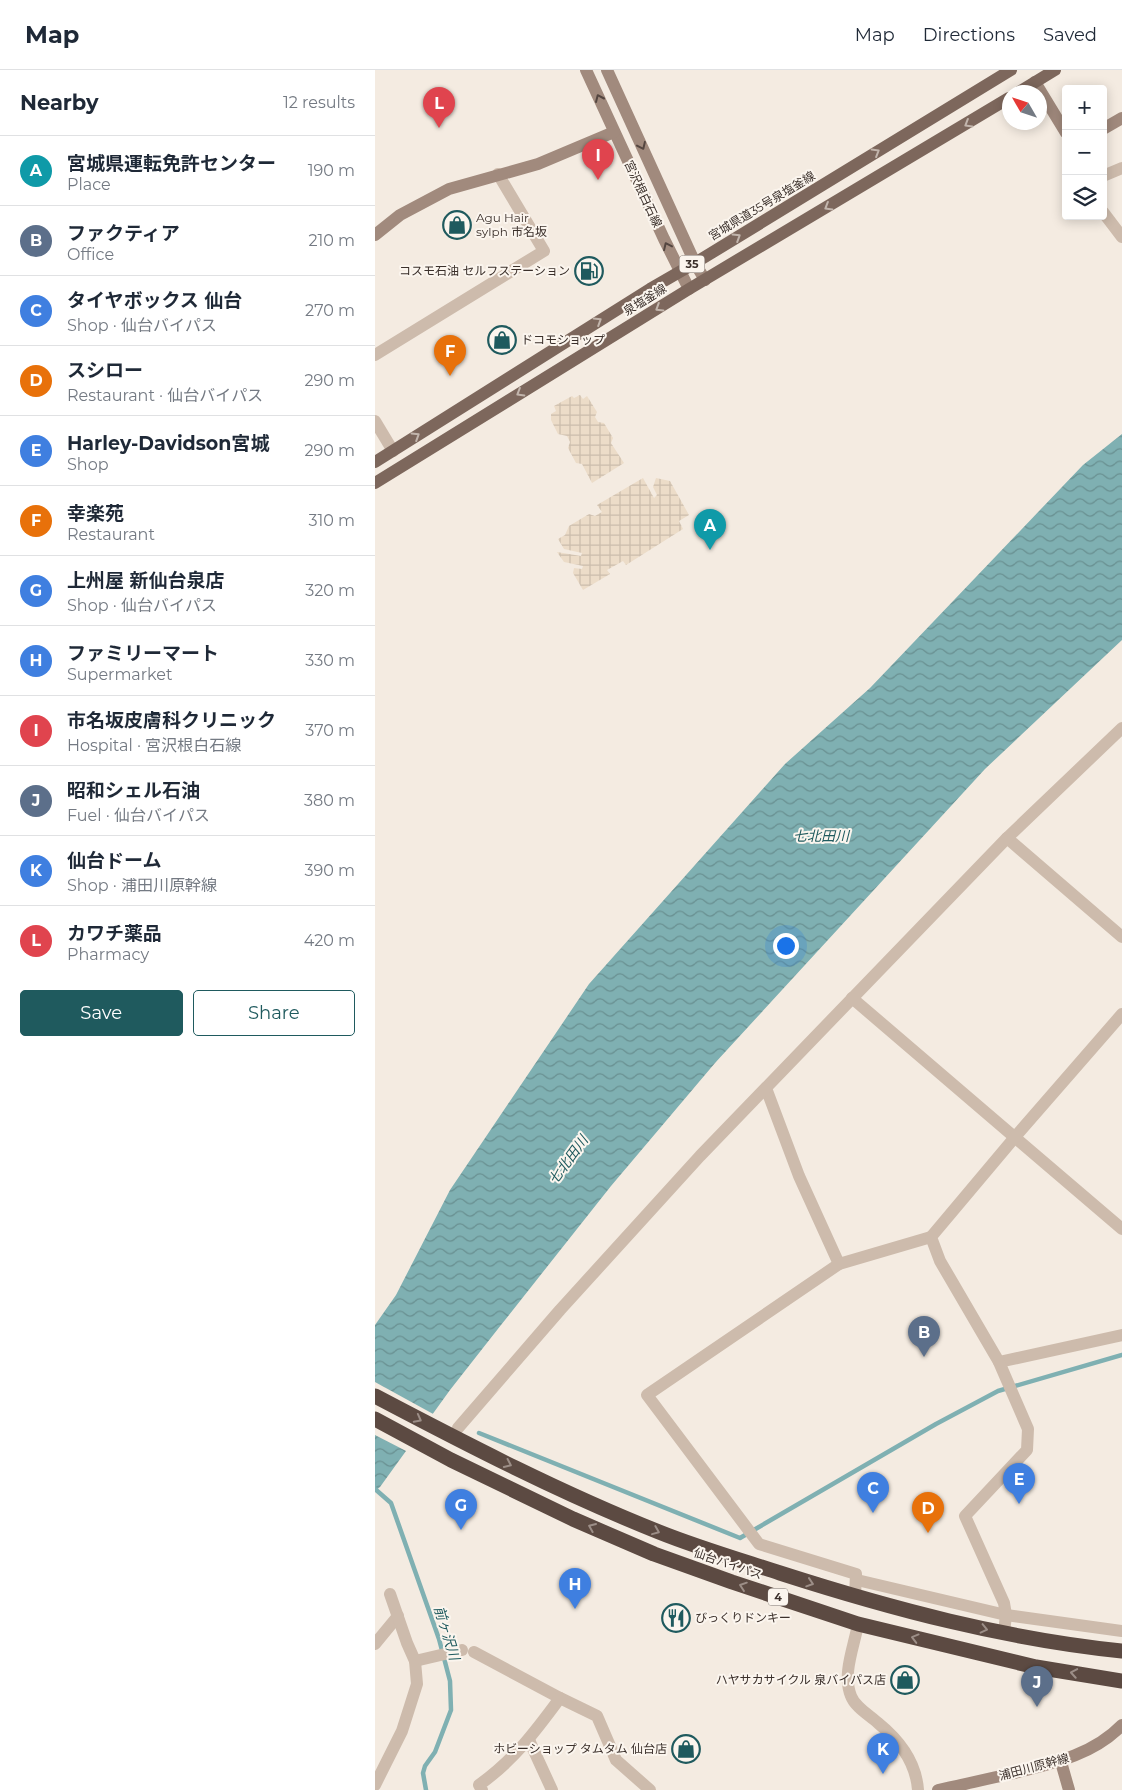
<!DOCTYPE html>
<html lang="en">
<head>
<meta charset="utf-8">
<style>
	:root { --surface:#fff; --page:#f6f6f7; --text:#1f2937; --muted:#747a83; --line:#e0e1e3; --accent:#1f5a5e }
	body { margin:0; font-family:Montserrat,"Noto Sans JP",sans-serif; background:var(--page); color:var(--text) }
	.controls { position:absolute; right:15px; top:15px; display:grid; overflow:hidden; border-radius:5px; box-shadow:0 2px 12px #0003 }
	.controls button { width:45px; height:45px; display:grid; place-items:center; padding:0; border:0; border-bottom:1px solid var(--line); background:var(--surface); color:var(--text); font:25px sans-serif }
	.compass { position:absolute; left:627px; top:15px; width:45px; height:45px; border-radius:50%; background:var(--surface); box-shadow:0 2px 12px #0003; rotate:309deg }
	.you { position:absolute; left:410px; top:875px; width:18px; height:18px; margin:-12px; border:4px solid #fff; border-radius:50%; background:#1a73e8; box-shadow:0 0 0 8px #1a73e833 }
	.badge { display:grid; place-items:center; width:32px; height:32px; border-radius:50%; background:var(--accent); color:#fff; font-size:16px; font-weight:700 }
	.pin { position:absolute; translate:-50% -41px; filter:drop-shadow(0 1px 2px #0008) }
	.pin::after { content:''; position:absolute; top:26px; width:18px; height:15px; background:inherit; clip-path:polygon(0 0,100% 0,50% 100%) }
	.list { margin:0; padding:0; list-style:none }
	h2 { display:flex; justify-content:space-between; align-items:center; height:65px; margin:0; padding:0 20px; font-size:21px }
	h2 small { font-size:16px; font-weight:400; color:var(--muted) }
	.list li { display:grid; grid-template-columns:32px 1fr auto; gap:15px; align-items:center; box-sizing:border-box; height:70px; padding:0 20px; border-top:1px solid var(--line) }
	.list b { display:block; font-size:19px; white-space:nowrap }
	.list p { margin:0; font-size:16px; white-space:nowrap; color:var(--muted) }
	.list em { font-size:16px; font-style:normal; color:var(--muted) }
	.actions { display:flex; gap:10px; padding:15px 20px }
	.actions a { flex:1; padding:11px 0; border:1px solid var(--accent); border-radius:5px; text-align:center; font-size:18px; color:var(--accent) }
	.actions .main { background:var(--accent); color:#fff }
	.icon { flex:none; width:28px; height:28px; fill:none; stroke:currentColor; stroke-width:2; stroke-linecap:round; stroke-linejoin:round }
	.map { position:relative; flex:none; width:747px; height:1720px; overflow:hidden }
	header { display:flex; align-items:center; gap:30px; box-sizing:border-box; height:70px; padding:0 25px; background:var(--surface); border-bottom:1px solid var(--line) }
	header strong { font-size:24px }
	nav { display:flex; gap:28px; margin-inline-start:auto; font-size:18px }
	main { display:flex }
	aside { flex:1; background:var(--surface) }
	.map>svg:first-child { display:block }
	.plaza { fill:url(#plaza-grid) }
	.water { fill:url(#water-waves) }
	.pier { fill:#f4ebe1 }
	.lines { fill:none; stroke-linecap:round; stroke-linejoin:round }
	.stream { stroke:#7fb0b2; stroke-width:4.5 }
	.street { stroke:#cdbbac; stroke-width:12 }
	.secondary { stroke:#a18a7d; stroke-width:12 }
	.primary { stroke:#7d675c; stroke-width:12 }
	.highway { stroke:#5c4a42; stroke-width:15 }
	.oneway { stroke:#544640 }
	.oneway2 { stroke:#c2b5ac }
	.oneway3 { stroke:#9c8e87 }
	.labels { text-anchor:middle; stroke-width:4; stroke-linejoin:round; paint-order:stroke }
	.shield { fill:#fbf5ee; stroke:#756b66; stroke-width:1 }
	.shield-label { font-size:11px; font-weight:bold; fill:#3b302b }
	.street-label { font-size:12px; fill:#3b302b; stroke:#fbf5ee }
	.poi-label { font-size:12px; fill:#3b302b; stroke:#fbf5ee; text-anchor:start }
	.water-label { font-size:14px; font-style:italic; fill:#1f5a5e; stroke:#fbf5ee }
</style>
</head>
<body>
<header>
<strong>Map</strong>
<nav><a>Map</a><a>Directions</a><a>Saved</a></nav>
</header>
<main>
<aside>
<h2>Nearby<small>12 results</small></h2>
<ul class="list">
<li><span class="badge" style="background:#0f9aa8">A</span><div><b>宮城県運転免許センター</b><p>Place</p></div><em>190 m</em></li>
<li><span class="badge" style="background:#5c6f8a">B</span><div><b>ファクティア</b><p>Office</p></div><em>210 m</em></li>
<li><span class="badge" style="background:#3f7fe0">C</span><div><b>タイヤボックス 仙台</b><p>Shop · 仙台バイパス</p></div><em>270 m</em></li>
<li><span class="badge" style="background:#e8710a">D</span><div><b>スシロー</b><p>Restaurant · 仙台バイパス</p></div><em>290 m</em></li>
<li><span class="badge" style="background:#3f7fe0">E</span><div><b>Harley-Davidson宮城</b><p>Shop</p></div><em>290 m</em></li>
<li><span class="badge" style="background:#e8710a">F</span><div><b>幸楽苑</b><p>Restaurant</p></div><em>310 m</em></li>
<li><span class="badge" style="background:#3f7fe0">G</span><div><b>上州屋 新仙台泉店</b><p>Shop · 仙台バイパス</p></div><em>320 m</em></li>
<li><span class="badge" style="background:#3f7fe0">H</span><div><b>ファミリーマート</b><p>Supermarket</p></div><em>330 m</em></li>
<li><span class="badge" style="background:#e0444e">I</span><div><b>市名坂皮膚科クリニック</b><p>Hospital · 宮沢根白石線</p></div><em>370 m</em></li>
<li><span class="badge" style="background:#5c6f8a">J</span><div><b>昭和シェル石油</b><p>Fuel · 仙台バイパス</p></div><em>380 m</em></li>
<li><span class="badge" style="background:#3f7fe0">K</span><div><b>仙台ドーム</b><p>Shop · 浦田川原幹線</p></div><em>390 m</em></li>
<li><span class="badge" style="background:#e0444e">L</span><div><b>カワチ薬品</b><p>Pharmacy</p></div><em>420 m</em></li>
</ul>
<div class="actions"><a class="main">Save</a><a>Share</a></div>
</aside>
<div class="map">
<svg width="747" height="1720" viewBox="0 0 747 1720">
	<defs>
		<pattern id="plaza-grid" width="8" height="8" patternUnits="userSpaceOnUse" patternTransform="scale(1.25)"><rect width="8" height="8" fill="#ecdcc8"/><path d="M0 4h8M4 0v8" fill="none" stroke="#cbbdac"/></pattern>
		<pattern id="water-waves" width="16" height="10" patternUnits="userSpaceOnUse" patternTransform="scale(1.25)"><rect width="16" height="10" fill="#7fb0b2"/><path d="M0 5q4-4 8 0t8 0" fill="none" stroke="#699091"/></pattern>
	</defs>
	<rect width="100%" height="100%" fill="#f4ebe1"/>
	<g class="plaza">
		<path d="M 205,325 L 208,329 L 212,326 L 222,342 L 220,347 L 223,352 L 229,353 L 238,368 L 236,373 L 249,393 L 217,413 L 207,394 L 201,393 L 193,378 L 195,372 L 192,366 L 183,364 L 176,350 L 176,344 L 181,341 L 179,336 L 197,326 L 199,328 Z"/>
		<path d="M 268,408 L 279,428 L 282,425 L 278,417 L 281,408 L 295,411 L 314,445 L 304,451 L 308,459 L 251,495 L 248,491 L 241,495 L 232,500 L 235,504 L 208,520 L 198,503 L 199,498 L 207,499 L 208,496 L 189,492 L 182,482 L 206,486 L 207,483 L 189,479 L 183,469 L 190,465 L 194,456 L 214,444 L 220,446 L 227,442 L 222,435 Z"/>
	</g>
	<path class="water" d="M 747,364 L 747,570 L 610,699 L 340,993 L 236,1116 L 126,1255 L 75,1320 L 5,1417 L 0,1421 L 0,1255 L 21,1225 L 75,1120 L 214,914 L 410,694 L 495,618 L 708,395 Z"/>
	<path class="pier" d="M 0,1312 L 60,1345 L 33,1382 L 0,1365 Z"/>
	<g class="lines">
		<g class="stream">
			<path d="M 104,1363 L 365,1468 L 561,1354 L 623,1321 L 747,1285"/>
			<path d="M 0,1419 L 16,1433 L 64,1569 L 75,1611 L 76,1640 L 60,1682 L 50,1696 L 48,1703 L 51,1720"/>
		</g>
		<g class="street">
			<path d="M 728,106 L 747,98"/>
			<path d="M 728,142 L 747,167"/>
			<path d="M 0,285 L 169,181 L 123,104"/>
			<path d="M 0,351 L 18,381"/>
			<path d="M 632,768 L 747,867"/>
			<path d="M 477,928 L 747,1159"/>
			<path d="M 391,1018 L 424,1106 L 464,1194"/>
			<path d="M 624,1292 L 747,1265"/>
			<path d="M 83,1358 L 185,1240 L 325,1086 L 632,768 L 747,658"/>
			<path d="M 482,1510 L 631,1545 L 747,1561"/>
			<path d="M 480,1527 L 481,1504 L 384,1474 L 272,1325 L 464,1194 L 556,1167"/>
			<path d="M 483,1554 C 479,1577 467,1604 476,1626 C 480,1637 494,1645 503,1653 C 524,1670 541,1692 543,1720"/>
			<path d="M 629,1563 L 631,1545 L 629,1533 L 590,1446 L 652,1380 L 653,1359 L 624,1292 L 565,1191 L 556,1167 L 640,1067 L 747,944"/>
			<path d="M 0,1574 L 23,1546"/>
			<path d="M 99,1582 L 185,1628"/>
			<path d="M 40,1591 L 87,1580"/>
			<path d="M 154,1670 L 177,1720"/>
			<path d="M 0,1715 L 27,1661 L 42,1614 L 40,1591 L 32,1573 L 15,1524"/>
			<path d="M 107,1720 L 104,1715 C 139,1690 160,1662 185,1628 L 222,1646 L 241,1690 L 275,1720"/>
		</g>
		<g class="secondary">
			<path d="M 211,0 L 289,169 L 314,219"/>
			<path d="M 232,0 L 320,193 L 330,210"/>
			<path d="M 660,12 L 691,63"/>
			<path d="M 728,59 L 747,48"/>
			<path d="M 0,165 L 25,145 L 74,119 L 163,94 L 239,62"/>
			<path d="M 686,1692 L 694,1720"/>
			<path d="M 563,1720 C 587,1715 611,1709 635,1704 C 675,1694 717,1686 747,1655"/>
		</g>
		<g class="primary">
			<path d="M 644,22 L 680,0"/>
			<path d="M 0,392 L 275,219 L 320,193 L 636,0"/>
			<path d="M 0,413 L 314,219 L 634,28"/>
		</g>
		<g class="highway">
			<path d="M 0,1326 C 93,1375 186,1423 284,1462 C 324,1478 365,1490 405,1503 C 517,1539 630,1569 747,1581"/>
			<path d="M 0,1349 L 76,1390 L 198,1449 L 279,1484 L 357,1512 L 483,1554 L 661,1597 L 747,1611"/>
		</g>
	</g>
	<defs><path id="oneway-chevron" d="M-2-3.5L2.5 0L-2 3.5" fill="none" stroke-width="1.6" stroke-linecap="round" stroke-linejoin="round" transform="scale(1.25)"/></defs>
	<g class="oneway">
		<use href="#oneway-chevron" transform="translate(224 28) rotate(-114)"/>
		<use href="#oneway-chevron" transform="translate(267 76) rotate(65)"/>
		<use href="#oneway-chevron" transform="translate(292 176) rotate(-115)"/>
	</g>
	<g class="oneway2">
		<use href="#oneway-chevron" transform="translate(593 54) rotate(149)"/>
		<use href="#oneway-chevron" transform="translate(501 82) rotate(-31)"/>
		<use href="#oneway-chevron" transform="translate(453 137) rotate(149)"/>
		<use href="#oneway-chevron" transform="translate(362 167) rotate(-32)"/>
		<use href="#oneway-chevron" transform="translate(284 238) rotate(148)"/>
		<use href="#oneway-chevron" transform="translate(223 251) rotate(-32)"/>
		<use href="#oneway-chevron" transform="translate(145 323) rotate(149)"/>
		<use href="#oneway-chevron" transform="translate(41 366) rotate(-32)"/>
	</g>
	<g class="oneway3">
		<use href="#oneway-chevron" transform="translate(43 1349) rotate(28)"/>
		<use href="#oneway-chevron" transform="translate(133 1394) rotate(25)"/>
		<use href="#oneway-chevron" transform="translate(217 1457) rotate(-157)"/>
		<use href="#oneway-chevron" transform="translate(281 1461) rotate(22)"/>
		<use href="#oneway-chevron" transform="translate(435 1513) rotate(18)"/>
		<use href="#oneway-chevron" transform="translate(368 1516) rotate(-161)"/>
		<use href="#oneway-chevron" transform="translate(609 1559) rotate(13)"/>
		<use href="#oneway-chevron" transform="translate(540 1568) rotate(-165)"/>
		<use href="#oneway-chevron" transform="translate(699 1603) rotate(-170)"/>
	</g>
	<defs>
		<symbol id="shop-ring" viewBox="-11 -11 22 22"><circle r="9.5" fill="#fbf5ee" stroke="#1f5a5e" stroke-width="1.5"/><path d="M-5-2.5h2.3a2.7 3.5 0 0 1 5.4 0H5L5.5 6h-11ZM-1.5-2.5h3a1.5 2.3 0 0 0-3 0Z" fill="#1f5a5e"/></symbol>
		<symbol id="fuel-ring" viewBox="-11 -11 22 22"><circle r="9.5" fill="#fbf5ee" stroke="#1f5a5e" stroke-width="1.5"/><path d="M-5.5-6h7V0h2V4h1.3V-2.5L3-4.5l.8-.8L6-3V5H2.5V1h-1V6h-7ZM-4.2-4.7v3.2H.2V-4.7Z" fill="#1f5a5e"/></symbol>
		<symbol id="restaurant-ring" viewBox="-11 -11 22 22"><circle r="9.5" fill="#fbf5ee" stroke="#1f5a5e" stroke-width="1.5"/><path d="M-5-6h1v4h1v-4h1v4h1v-4h1v5L-1.5 .5V6h-2V.5L-5-1ZM5-6V6H3V1.5H1.5Q1.5-4 5-6Z" fill="#1f5a5e"/></symbol>
	</defs>
	<g fill-rule="evenodd">
		<use href="#shop-ring" x="66" y="139" width="32" height="32"/>
		<use href="#fuel-ring" x="198" y="185" width="32" height="32"/>
		<use href="#shop-ring" x="111" y="254" width="32" height="32"/>
		<use href="#restaurant-ring" x="285" y="1532" width="32" height="32"/>
		<use href="#shop-ring" x="514" y="1594" width="32" height="32"/>
		<use href="#shop-ring" x="295" y="1663" width="32" height="32"/>
	</g>
	<g class="labels">
		<g class="shield">
			<rect x="304.5" y="185.5" width="25" height="17" rx="4"/>
			<rect x="393" y="1518.5" width="20" height="17" rx="4"/>
		</g>
		<g class="shield-label">
			<text x="317" y="198">35</text>
			<text x="403" y="1531">4</text>
		</g>
		<g class="street-label">
			<text transform="translate(268 124) rotate(65)" y="4">宮沢根白石線</text>
			<text transform="translate(387 136) rotate(-31)" y="4">宮城県道35号泉塩釜線</text>
			<text transform="translate(270 230) rotate(-32)" y="4">泉塩釜線</text>
			<text transform="translate(353 1494) rotate(19)" y="4">仙台バイパス</text>
			<text transform="translate(659 1697) rotate(-15)" y="4">浦田川原幹線</text>
		</g>
		<g class="poi-label">
			<text x="101" y="152">Agu Hair<tspan x="101" dy="14">sylph 市名坂</tspan></text>
			<text x="195" y="205" text-anchor="end">コスモ石油 セルフステーション</text>
			<text x="146" y="274">ドコモショップ</text>
			<text x="320" y="1552">びっくりドンキー</text>
			<text x="511" y="1614" text-anchor="end">ハヤサカサイクル 泉バイパス店</text>
			<text x="292" y="1683" text-anchor="end">ホビーショップ タムタム 仙台店</text>
		</g>
		<g class="water-label">
			<text x="446" y="771">七北田川</text>
			<text transform="translate(193 1090) rotate(-54)" y="5">七北田川</text>
			<text transform="translate(72 1563) rotate(73)" y="5">前ヶ沢川</text>
		</g>
	</g>
</svg>
<div class="controls">
<button>+</button>
<button>−</button>
<button><svg class="icon" aria-label="layers" viewBox="0 0 24 24"><path d="M12 4l9 5-9 5-9-5zM3 14l9 5 9-5"/></svg></button>
</div>
<svg class="compass" viewBox="-18 -18 36 36"><path d="M0-13l5 13h-10z" fill="#e53935"/><path d="M0 13l5-13h-10z" fill="#747a83"/></svg>
<div class="you"></div>
<div class="pin badge" style="left:335px;top:480px;background:#0f9aa8">A</div>
<div class="pin badge" style="left:549px;top:1287px;background:#5c6f8a">B</div>
<div class="pin badge" style="left:498px;top:1443px;background:#3f7fe0">C</div>
<div class="pin badge" style="left:553px;top:1463px;background:#e8710a">D</div>
<div class="pin badge" style="left:644px;top:1434px;background:#3f7fe0">E</div>
<div class="pin badge" style="left:75px;top:306px;background:#e8710a">F</div>
<div class="pin badge" style="left:86px;top:1460px;background:#3f7fe0">G</div>
<div class="pin badge" style="left:200px;top:1539px;background:#3f7fe0">H</div>
<div class="pin badge" style="left:223px;top:110px;background:#e0444e">I</div>
<div class="pin badge" style="left:662px;top:1637px;background:#5c6f8a">J</div>
<div class="pin badge" style="left:508px;top:1704px;background:#3f7fe0">K</div>
<div class="pin badge" style="left:64px;top:58px;background:#e0444e">L</div>
</div>
</main>
</body>
</html>
